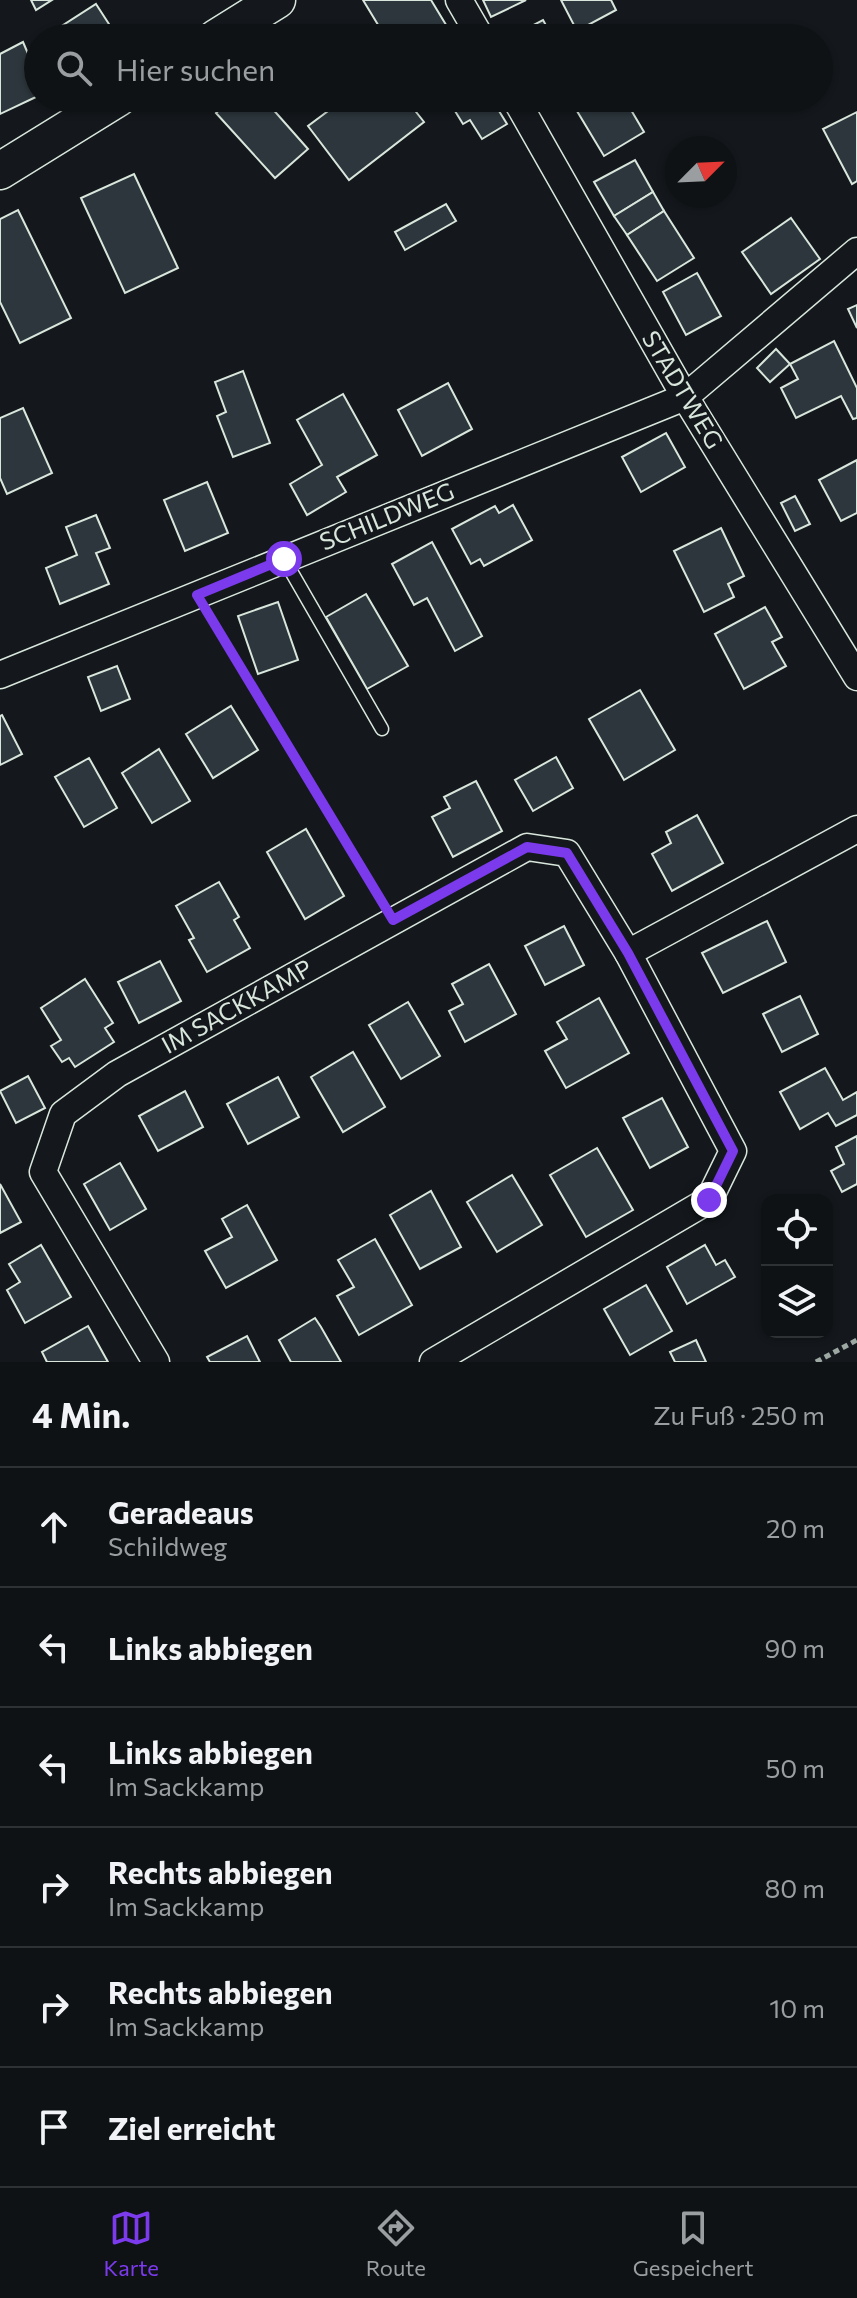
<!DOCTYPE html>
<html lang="de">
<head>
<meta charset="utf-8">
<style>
	:root { --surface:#0f1215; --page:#181b1e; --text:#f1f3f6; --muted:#9b9ea0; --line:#2f3234; --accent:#7c3aed }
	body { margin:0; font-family:Commissioner,sans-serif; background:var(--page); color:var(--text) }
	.controls { position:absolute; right:24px; bottom:24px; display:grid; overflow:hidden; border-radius:16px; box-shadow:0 2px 6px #0004 }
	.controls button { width:72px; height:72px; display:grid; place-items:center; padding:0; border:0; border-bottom:2px solid var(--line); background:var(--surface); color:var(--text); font:40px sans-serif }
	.compass { position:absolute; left:665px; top:136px; width:72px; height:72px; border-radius:50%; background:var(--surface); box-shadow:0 2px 6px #0004; rotate:66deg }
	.stop { position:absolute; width:24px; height:24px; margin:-18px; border:6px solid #7c3aed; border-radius:50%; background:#fff }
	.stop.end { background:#7c3aed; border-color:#fff; box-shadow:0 2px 8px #0008 }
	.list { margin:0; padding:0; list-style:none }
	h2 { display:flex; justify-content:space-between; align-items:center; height:104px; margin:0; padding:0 32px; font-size:34px }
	h2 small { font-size:26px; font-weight:400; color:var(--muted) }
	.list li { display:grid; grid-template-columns:52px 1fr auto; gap:24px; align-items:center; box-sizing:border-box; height:120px; padding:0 32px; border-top:2px solid var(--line) }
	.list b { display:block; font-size:30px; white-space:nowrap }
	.list p { margin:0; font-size:26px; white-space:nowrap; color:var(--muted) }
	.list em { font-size:26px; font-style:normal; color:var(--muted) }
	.icon { flex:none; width:44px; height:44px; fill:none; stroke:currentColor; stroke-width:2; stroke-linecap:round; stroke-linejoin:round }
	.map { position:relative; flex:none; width:857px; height:1362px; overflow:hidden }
	.search { position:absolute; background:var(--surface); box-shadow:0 2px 6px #0004; left:24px; right:24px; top:24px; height:88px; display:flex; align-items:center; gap:20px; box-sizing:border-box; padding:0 28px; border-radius:44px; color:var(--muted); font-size:30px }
	.sheet { height:824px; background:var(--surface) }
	nav { display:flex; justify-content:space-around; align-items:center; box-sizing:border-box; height:112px; border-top:2px solid var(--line); background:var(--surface); font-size:22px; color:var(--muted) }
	nav a { display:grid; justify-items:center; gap:4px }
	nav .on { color:var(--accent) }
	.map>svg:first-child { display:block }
	.building { fill:#2c363c; stroke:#d8e6dc; stroke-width:2 }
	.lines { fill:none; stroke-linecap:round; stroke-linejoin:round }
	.lane-casing { stroke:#d8e6dc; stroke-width:15 }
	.street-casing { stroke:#d8e6dc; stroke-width:29 }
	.secondary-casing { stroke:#d8e6dc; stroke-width:39 }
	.path { stroke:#9da8a2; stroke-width:5; stroke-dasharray:6 4; stroke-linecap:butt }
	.lane { stroke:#14181c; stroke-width:12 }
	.street { stroke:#14181c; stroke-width:26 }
	.secondary { stroke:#14181c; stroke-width:36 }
	.route { stroke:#7c3aed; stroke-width:10 }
	.labels { text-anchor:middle; stroke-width:6; stroke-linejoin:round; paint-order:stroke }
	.street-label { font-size:24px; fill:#d8e6dc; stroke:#14181c }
</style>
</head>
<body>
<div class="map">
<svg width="857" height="1362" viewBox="0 0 857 1362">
	<rect width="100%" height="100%" fill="#14181c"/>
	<g class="building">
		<path d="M 31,0 L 52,0 L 36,10 Z"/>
		<path d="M 363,0 L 431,0 L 454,38 L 410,38 L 409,36 L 386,38 Z"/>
		<path d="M 483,0 L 526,0 L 491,17 Z"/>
		<path d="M 561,0 L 611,0 L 616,10 L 577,31 Z"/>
		<path d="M 96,4 L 118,38 L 43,38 Z"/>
		<path d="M 543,20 L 553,38 L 508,38 Z"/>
		<path d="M 23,42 L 38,77 L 38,96 L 0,114 L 0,54 Z"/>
		<path d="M 233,98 L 263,98 L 308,149 L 275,178 L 216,113 Z"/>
		<path d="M 324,98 L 405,98 L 424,122 L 349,180 L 308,126 L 332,108 Z"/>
		<path d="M 447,98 L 491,98 L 507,124 L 482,139 L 470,120 L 463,124 Z"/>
		<path d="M 598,98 L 624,98 L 644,132 L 604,156 L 577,111 Z"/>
		<path d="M 857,112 L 857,181 L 852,184 L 823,129 Z"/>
		<path d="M 635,160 L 653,192 L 614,216 L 594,182 Z"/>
		<path d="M 134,174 L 178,268 L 125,293 L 81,198 Z"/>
		<path d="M 653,192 L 664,211 L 627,235 L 614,216 Z"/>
		<path d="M 446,204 L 456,221 L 405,250 L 395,232 Z"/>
		<path d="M 18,210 L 71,318 L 20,343 L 0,302 L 0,219 Z"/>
		<path d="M 664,211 L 694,258 L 657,281 L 627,235 Z"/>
		<path d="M 791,218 L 820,259 L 771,294 L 742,252 Z"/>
		<path d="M 697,273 L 721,316 L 686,335 L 663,292 Z"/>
		<path d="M 857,305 L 857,328 L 848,309 Z"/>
		<path d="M 834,341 L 857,388 L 857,418 L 853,419 L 841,396 L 796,418 L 781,388 L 798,379 L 790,364 Z"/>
		<path d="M 776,349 L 790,364 L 770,382 L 757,368 Z"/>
		<path d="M 243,371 L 270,443 L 233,457 L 217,416 L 226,412 L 215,382 Z"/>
		<path d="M 448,383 L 472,429 L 422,456 L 398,410 Z"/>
		<path d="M 343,394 L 377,455 L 337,477 L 346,492 L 307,515 L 290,484 L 322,465 L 297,420 Z"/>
		<path d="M 23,408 L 52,473 L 7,494 L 0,478 L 0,418 Z"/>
		<path d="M 666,433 L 685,467 L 641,492 L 622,457 Z"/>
		<path d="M 857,460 L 857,513 L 841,521 L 819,480 Z"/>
		<path d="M 207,482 L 228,533 L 185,551 L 164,500 Z"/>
		<path d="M 795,496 L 810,524 L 795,531 L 781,503 Z"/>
		<path d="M 513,505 L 532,540 L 484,566 L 480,559 L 471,564 L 452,529 L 495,506 L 499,513 Z"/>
		<path d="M 96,515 L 110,548 L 96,553 L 109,584 L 60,604 L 46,568 L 77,555 L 66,527 Z"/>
		<path d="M 721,528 L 744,576 L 728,584 L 734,597 L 704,612 L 674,551 Z"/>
		<path d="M 432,542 L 482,636 L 455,651 L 427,598 L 414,605 L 392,564 Z"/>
		<path d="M 366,594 L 408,666 L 367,689 L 326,617 Z"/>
		<path d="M 278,602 L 298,660 L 258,674 L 238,616 Z"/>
		<path d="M 765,607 L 782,637 L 772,642 L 786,666 L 744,689 L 715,634 Z"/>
		<path d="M 117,666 L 130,699 L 101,711 L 88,677 Z"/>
		<path d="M 640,690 L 675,750 L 624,780 L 589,719 Z"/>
		<path d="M 231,706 L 258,750 L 213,778 L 186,734 Z"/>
		<path d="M 2,715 L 22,754 L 0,765 L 0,716 Z"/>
		<path d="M 159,749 L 190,801 L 152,823 L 122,773 Z"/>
		<path d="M 556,757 L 573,788 L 533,811 L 515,780 Z"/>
		<path d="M 89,758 L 117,808 L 84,827 L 55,777 Z"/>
		<path d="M 476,781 L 502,831 L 453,857 L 432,817 L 450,808 L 444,797 Z"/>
		<path d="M 697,815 L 723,863 L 672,891 L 652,854 L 671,843 L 666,832 Z"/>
		<path d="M 306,829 L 344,896 L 305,919 L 267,852 Z"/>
		<path d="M 219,882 L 239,917 L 234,920 L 250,948 L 207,972 L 189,940 L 194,938 L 176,906 Z"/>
		<path d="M 767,921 L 786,962 L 723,993 L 702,953 Z"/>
		<path d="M 564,926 L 584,965 L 545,985 L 525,946 Z"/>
		<path d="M 160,961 L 181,1001 L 139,1023 L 118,982 Z"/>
		<path d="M 489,964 L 516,1014 L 465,1042 L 449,1011 L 463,1004 L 452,984 Z"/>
		<path d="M 85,979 L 113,1023 L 105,1028 L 114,1042 L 75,1067 L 69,1058 L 62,1062 L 51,1046 L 61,1040 L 41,1008 Z"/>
		<path d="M 800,996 L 818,1034 L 782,1052 L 763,1014 Z"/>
		<path d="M 599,998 L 629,1053 L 566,1088 L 545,1051 L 567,1039 L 557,1022 Z"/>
		<path d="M 408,1002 L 440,1056 L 401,1079 L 369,1025 Z"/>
		<path d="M 353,1052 L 385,1107 L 343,1132 L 311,1077 Z"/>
		<path d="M 825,1068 L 843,1100 L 857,1092 L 857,1115 L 836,1126 L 828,1113 L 800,1129 L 780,1092 Z"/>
		<path d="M 28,1076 L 45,1108 L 16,1123 L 0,1091 Z"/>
		<path d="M 278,1077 L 299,1117 L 248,1144 L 227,1104 Z"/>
		<path d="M 185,1091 L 203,1127 L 158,1151 L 139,1116 Z"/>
		<path d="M 662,1098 L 688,1147 L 650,1168 L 623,1118 Z"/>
		<path d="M 857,1136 L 857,1184 L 842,1192 L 831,1171 L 844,1164 L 836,1147 Z"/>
		<path d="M 597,1148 L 633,1210 L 586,1237 L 550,1175 Z"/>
		<path d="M 120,1163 L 146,1209 L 110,1230 L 84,1184 Z"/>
		<path d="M 512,1175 L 542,1225 L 497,1252 L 467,1202 Z"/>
		<path d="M 0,1184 L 21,1222 L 0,1233 Z"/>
		<path d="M 431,1191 L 461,1247 L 420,1269 L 390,1215 Z"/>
		<path d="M 247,1205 L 277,1260 L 226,1288 L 205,1251 L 232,1237 L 222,1219 Z"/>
		<path d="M 375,1239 L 412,1305 L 359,1335 L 337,1296 L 354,1287 L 338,1260 Z"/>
		<path d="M 41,1245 L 71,1297 L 25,1323 L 7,1290 L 20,1282 L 9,1264 Z"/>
		<path d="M 705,1245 L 716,1265 L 725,1260 L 735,1277 L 687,1304 L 667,1267 Z"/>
		<path d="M 646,1285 L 672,1331 L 630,1355 L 604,1309 Z"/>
		<path d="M 315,1318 L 321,1327 L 341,1362 L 291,1362 L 279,1340 Z"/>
		<path d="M 88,1326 L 108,1362 L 47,1362 L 42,1352 Z"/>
		<path d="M 247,1336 L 260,1362 L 210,1362 L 207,1357 Z"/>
		<path d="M 696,1340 L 706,1362 L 675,1362 L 670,1352 Z"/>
	</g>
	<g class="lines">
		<defs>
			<path id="lane" d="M 284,559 L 382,729"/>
			<g id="street">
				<path d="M 459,0 L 481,38"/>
				<path d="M 515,98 L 685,397 L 857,677"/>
				<path d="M 0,675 L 685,397 L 857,251"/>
				<path d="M 156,1362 L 43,1172 L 63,1114 L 117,1074 L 527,847 L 567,853 L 628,953 L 857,829"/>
				<path d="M 433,1362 L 709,1200 L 733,1151 L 628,953"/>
			</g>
			<g id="secondary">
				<path d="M 216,38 L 277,0"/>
				<path d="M 0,171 L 118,98"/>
			</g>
		</defs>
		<use href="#lane" class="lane-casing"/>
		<use href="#street" class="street-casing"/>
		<use href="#secondary" class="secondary-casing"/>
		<g class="path">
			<path d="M 210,616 L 380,899"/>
			<path d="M 816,1362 L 857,1340"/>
		</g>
		<use href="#lane" class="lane"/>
		<use href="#street" class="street"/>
		<use href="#secondary" class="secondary"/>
	</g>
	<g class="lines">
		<path class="route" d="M 284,559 L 197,595 L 393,920 L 527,847 L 567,853 L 628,953 L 733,1151 L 709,1200"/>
	</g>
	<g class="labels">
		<g class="street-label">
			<text transform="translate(682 390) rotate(59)" y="8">STADTWEG</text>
			<text transform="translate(387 517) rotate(-22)" y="8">SCHILDWEG</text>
			<text transform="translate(237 1007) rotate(-29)" y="8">IM SACKKAMP</text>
		</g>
	</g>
</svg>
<div class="controls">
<button><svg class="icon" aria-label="locate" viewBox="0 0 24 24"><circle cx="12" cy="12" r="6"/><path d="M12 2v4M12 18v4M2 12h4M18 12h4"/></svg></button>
<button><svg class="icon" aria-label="layers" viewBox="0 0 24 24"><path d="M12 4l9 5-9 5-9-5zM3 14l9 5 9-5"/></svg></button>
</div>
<svg class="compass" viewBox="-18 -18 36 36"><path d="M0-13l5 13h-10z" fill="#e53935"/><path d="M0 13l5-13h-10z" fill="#9b9ea0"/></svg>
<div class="stop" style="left:284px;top:559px"></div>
<div class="stop end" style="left:709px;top:1200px"></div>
<div class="search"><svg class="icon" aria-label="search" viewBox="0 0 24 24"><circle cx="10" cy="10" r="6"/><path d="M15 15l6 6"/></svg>Hier suchen</div>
</div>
<section class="sheet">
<h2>4 Min.<small>Zu Fuß · 250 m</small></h2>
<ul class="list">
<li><svg class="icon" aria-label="ahead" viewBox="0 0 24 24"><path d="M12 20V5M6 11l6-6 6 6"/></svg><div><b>Geradeaus</b><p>Schildweg</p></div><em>20 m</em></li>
<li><svg class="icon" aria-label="left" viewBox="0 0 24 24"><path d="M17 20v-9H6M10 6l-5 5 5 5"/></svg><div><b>Links abbiegen</b></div><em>90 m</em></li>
<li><svg class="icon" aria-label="left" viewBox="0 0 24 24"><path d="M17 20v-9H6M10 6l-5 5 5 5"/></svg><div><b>Links abbiegen</b><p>Im Sackkamp</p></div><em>50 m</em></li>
<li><svg class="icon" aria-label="right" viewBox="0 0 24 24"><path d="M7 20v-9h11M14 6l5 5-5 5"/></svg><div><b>Rechts abbiegen</b><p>Im Sackkamp</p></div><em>80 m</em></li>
<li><svg class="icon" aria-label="right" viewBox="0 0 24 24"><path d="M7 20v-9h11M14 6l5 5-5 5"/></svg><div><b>Rechts abbiegen</b><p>Im Sackkamp</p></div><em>10 m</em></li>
<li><svg class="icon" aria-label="arrive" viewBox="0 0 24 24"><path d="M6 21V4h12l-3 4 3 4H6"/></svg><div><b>Ziel erreicht</b></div></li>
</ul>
</section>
<nav>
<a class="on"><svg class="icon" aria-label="map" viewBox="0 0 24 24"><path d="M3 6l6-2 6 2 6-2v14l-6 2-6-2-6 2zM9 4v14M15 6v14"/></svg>Karte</a>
<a><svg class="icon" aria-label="directions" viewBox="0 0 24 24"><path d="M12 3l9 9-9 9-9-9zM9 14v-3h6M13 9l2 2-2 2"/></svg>Route</a>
<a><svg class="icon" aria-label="saved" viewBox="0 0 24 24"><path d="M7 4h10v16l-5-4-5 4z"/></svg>Gespeichert</a>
</nav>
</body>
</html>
